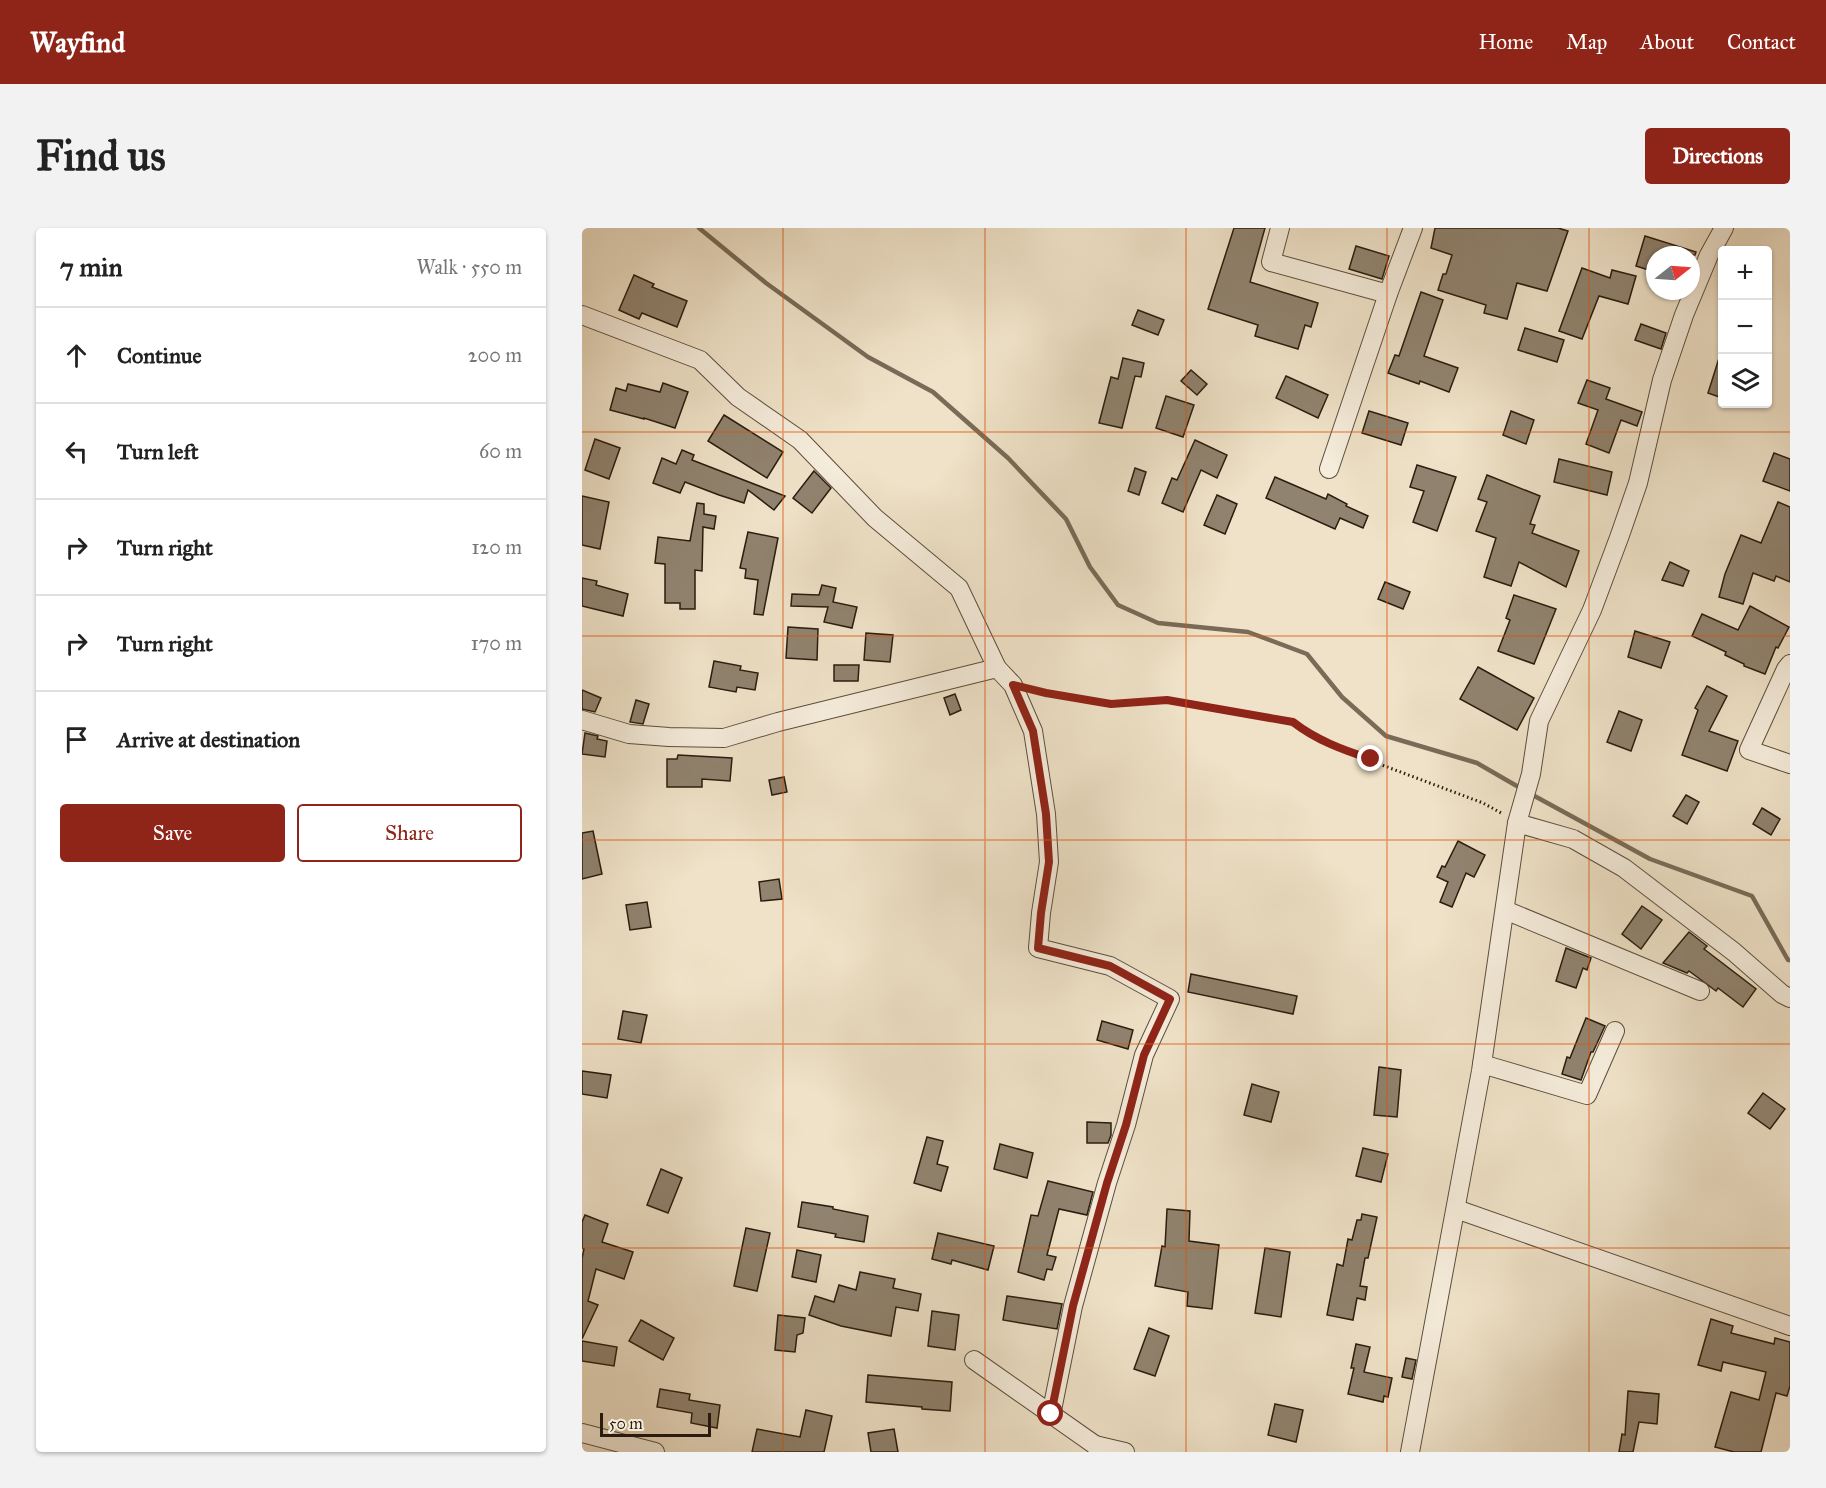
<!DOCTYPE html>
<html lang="en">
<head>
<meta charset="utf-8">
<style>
	:root { --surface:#fff; --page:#f2f2f2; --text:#222; --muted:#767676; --line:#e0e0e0; --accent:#8f2418 }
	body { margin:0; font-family:"IM FELL Great Primer",serif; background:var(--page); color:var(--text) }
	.controls { position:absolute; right:18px; top:18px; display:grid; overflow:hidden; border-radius:6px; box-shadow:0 2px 4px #0004 }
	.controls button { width:54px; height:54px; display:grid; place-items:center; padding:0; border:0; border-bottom:2px solid var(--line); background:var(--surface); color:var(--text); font:30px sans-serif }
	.compass { position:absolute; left:1064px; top:18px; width:54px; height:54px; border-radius:50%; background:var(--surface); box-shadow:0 2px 4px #0004; rotate:73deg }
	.scale { position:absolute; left:18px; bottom:15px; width:111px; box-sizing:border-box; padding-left:6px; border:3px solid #2a1c0f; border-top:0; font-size:16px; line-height:21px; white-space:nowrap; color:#2a1c0f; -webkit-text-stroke:4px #f5ecdb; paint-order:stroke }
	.stop { position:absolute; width:18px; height:18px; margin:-14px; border:4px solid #8f2418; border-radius:50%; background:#fff }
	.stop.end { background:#8f2418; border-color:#fff; box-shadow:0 2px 6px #0008 }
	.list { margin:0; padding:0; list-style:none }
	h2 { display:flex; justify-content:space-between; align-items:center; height:78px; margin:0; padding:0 24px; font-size:26px }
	h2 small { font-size:20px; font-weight:400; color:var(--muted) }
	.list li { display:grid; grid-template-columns:39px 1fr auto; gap:18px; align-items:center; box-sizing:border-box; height:96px; padding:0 24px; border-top:2px solid var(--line) }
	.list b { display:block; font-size:22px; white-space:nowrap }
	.list em { font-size:20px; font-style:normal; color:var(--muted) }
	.actions { display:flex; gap:12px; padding:18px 24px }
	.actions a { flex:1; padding:14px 0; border:2px solid var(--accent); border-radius:6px; text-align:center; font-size:21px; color:var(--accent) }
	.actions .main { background:var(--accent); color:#fff }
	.icon { flex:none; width:33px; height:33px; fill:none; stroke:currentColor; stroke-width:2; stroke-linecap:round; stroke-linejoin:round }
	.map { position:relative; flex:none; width:1208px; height:1224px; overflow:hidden; border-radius:6px }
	header { display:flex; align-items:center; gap:36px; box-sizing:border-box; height:84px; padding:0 30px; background:var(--accent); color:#fff }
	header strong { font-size:28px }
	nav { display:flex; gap:33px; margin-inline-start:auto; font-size:21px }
	.intro { display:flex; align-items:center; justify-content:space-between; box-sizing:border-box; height:144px; padding:0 36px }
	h1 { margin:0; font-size:42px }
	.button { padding:15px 27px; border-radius:6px; background:var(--accent); color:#fff; font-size:21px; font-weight:700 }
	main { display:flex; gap:36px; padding:0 36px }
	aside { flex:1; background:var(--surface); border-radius:6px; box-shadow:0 2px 4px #0004 }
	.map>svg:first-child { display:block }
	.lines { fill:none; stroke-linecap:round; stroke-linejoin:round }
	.stream { stroke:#786b58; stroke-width:4.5 }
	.building { fill:#90836f; stroke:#2a1c0f; stroke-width:1.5 }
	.minor-casing { stroke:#5b4e3d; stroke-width:20 }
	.path { stroke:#2a1c0f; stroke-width:3; stroke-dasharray:1.5 3; stroke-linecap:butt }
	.minor { stroke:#f5ecdb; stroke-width:18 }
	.route { stroke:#8f2418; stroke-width:8 }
	.grid { fill:none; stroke:#de560c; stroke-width:1.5; stroke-opacity:0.55 }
</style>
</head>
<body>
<header>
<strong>Wayfind</strong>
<nav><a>Home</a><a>Map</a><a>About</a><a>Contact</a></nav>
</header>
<div class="intro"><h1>Find us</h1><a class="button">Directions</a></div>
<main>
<aside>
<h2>7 min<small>Walk · 550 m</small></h2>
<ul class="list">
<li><svg class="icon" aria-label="ahead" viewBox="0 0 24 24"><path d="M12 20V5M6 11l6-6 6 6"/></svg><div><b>Continue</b></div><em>200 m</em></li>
<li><svg class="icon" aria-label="left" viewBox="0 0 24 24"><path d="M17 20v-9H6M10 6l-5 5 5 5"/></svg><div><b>Turn left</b></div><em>60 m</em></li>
<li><svg class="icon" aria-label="right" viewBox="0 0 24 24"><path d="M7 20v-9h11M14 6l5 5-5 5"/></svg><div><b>Turn right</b></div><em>120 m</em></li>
<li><svg class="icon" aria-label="right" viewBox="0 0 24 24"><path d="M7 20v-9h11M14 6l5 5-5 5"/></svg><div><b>Turn right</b></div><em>170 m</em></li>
<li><svg class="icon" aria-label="arrive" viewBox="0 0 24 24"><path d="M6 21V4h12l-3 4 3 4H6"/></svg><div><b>Arrive at destination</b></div></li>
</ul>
<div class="actions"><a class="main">Save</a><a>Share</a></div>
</aside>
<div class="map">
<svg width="1208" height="1224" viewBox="0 0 1208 1224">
	<rect width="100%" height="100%" fill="#efe2c8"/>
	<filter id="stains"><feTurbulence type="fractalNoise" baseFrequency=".00333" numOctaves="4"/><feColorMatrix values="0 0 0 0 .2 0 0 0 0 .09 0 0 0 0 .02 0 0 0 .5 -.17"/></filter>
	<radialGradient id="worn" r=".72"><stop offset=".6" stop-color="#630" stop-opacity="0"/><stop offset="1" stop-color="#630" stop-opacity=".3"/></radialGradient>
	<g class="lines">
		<g class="stream">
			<path d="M 117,0 L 184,55 L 286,129 L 351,164 L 426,230 L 484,291 L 508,339 L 536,377 L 576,395 L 666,404 L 725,426 L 760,469 L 804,508 L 895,535 L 940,561"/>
			<path d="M 947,565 L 1068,631 L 1170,668 L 1206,732 L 1208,732"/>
		</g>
	</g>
	<g class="building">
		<path d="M 652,0 L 683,0 L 668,54 L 736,75 L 729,99 L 723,97 L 716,121 L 673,108 L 676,97 L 626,81 Z"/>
		<path d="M 853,0 L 976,0 L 986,3 L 965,63 L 935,55 L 925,91 L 902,85 L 904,77 L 856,62 L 861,46 L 864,46 L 870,27 L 849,20 Z"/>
		<path d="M 1063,8 L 1114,24 L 1113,27 L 1073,27 L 1073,44 L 1054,38 Z"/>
		<path d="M 774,18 L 807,28 L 800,51 L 767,41 Z"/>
		<path d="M 1000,40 L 1028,50 L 1030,42 L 1054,48 L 1046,76 L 1017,68 L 1000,111 L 977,103 Z"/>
		<path d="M 52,47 L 72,56 L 70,59 L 105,73 L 95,99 L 60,85 L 57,91 L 37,82 Z"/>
		<path d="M 839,64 L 861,72 L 842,128 L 876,140 L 867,164 L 838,153 L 837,156 L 806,145 L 813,127 L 817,128 Z"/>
		<path d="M 556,82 L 582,92 L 576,107 L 550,97 Z"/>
		<path d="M 1059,96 L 1084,105 L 1079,121 L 1053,112 Z"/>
		<path d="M 943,100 L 982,112 L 975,134 L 936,122 Z"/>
		<path d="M 1138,127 L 1140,128 L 1140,170 L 1126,165 Z"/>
		<path d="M 541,130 L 562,135 L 559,149 L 553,148 L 540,200 L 517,195 L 529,149 L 536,151 Z"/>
		<path d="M 609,142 L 625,156 L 615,167 L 599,153 Z"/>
		<path d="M 704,148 L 746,167 L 736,190 L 694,170 Z"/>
		<path d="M 1005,152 L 1028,160 L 1024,171 L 1060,184 L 1055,198 L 1039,192 L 1027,225 L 1004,216 L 1016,182 L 996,175 Z"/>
		<path d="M 81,155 L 106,164 L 93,200 L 62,190 L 62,191 L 28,182 L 34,160 L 44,163 L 46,156 L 78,164 Z"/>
		<path d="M 584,168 L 612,177 L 601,209 L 574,200 Z"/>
		<path d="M 787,183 L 826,195 L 819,217 L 780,205 Z"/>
		<path d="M 929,183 L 952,192 L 944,216 L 921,207 Z"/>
		<path d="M 142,187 L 201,224 L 185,250 L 126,213 Z"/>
		<path d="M 13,211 L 38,220 L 27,251 L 3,242 Z"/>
		<path d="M 613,212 L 645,227 L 635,250 L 619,242 L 601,284 L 580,275 L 590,250 L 595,252 Z"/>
		<path d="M 100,222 L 112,227 L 110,232 L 203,268 L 192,282 L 166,262 L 162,275 L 137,267 L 103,254 L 98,265 L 71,255 L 80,230 L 94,236 Z"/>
		<path d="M 1192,225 L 1208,231 L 1208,263 L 1181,253 Z"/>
		<path d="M 977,231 L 1030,244 L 1025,267 L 972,254 Z"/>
		<path d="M 835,237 L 874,249 L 855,303 L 831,294 L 842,263 L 828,259 Z"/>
		<path d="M 553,240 L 564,244 L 557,267 L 546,263 Z"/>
		<path d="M 232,243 L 249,260 L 230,285 L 211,270 Z"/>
		<path d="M 905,247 L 958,268 L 948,296 L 953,297 L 950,305 L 997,323 L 984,359 L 937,334 L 929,358 L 902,349 L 914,310 L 894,303 L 905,274 L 896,271 Z"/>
		<path d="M 693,249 L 744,271 L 746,266 L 765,276 L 764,278 L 786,288 L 781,300 L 758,290 L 753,301 L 684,270 Z"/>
		<path d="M 635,267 L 655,276 L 643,306 L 622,297 Z"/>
		<path d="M 0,268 L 27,274 L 18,321 L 0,317 Z"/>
		<path d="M 1196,274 L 1208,279 L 1208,354 L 1194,348 L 1192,353 L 1171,345 L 1161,376 L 1137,369 L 1143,346 L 1159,307 L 1179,315 Z"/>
		<path d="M 115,275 L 122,276 L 122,286 L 134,288 L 132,301 L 121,299 L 120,343 L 113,342 L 113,381 L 98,381 L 98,375 L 83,375 L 83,336 L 73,335 L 76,309 L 108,313 Z"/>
		<path d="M 166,304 L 196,310 L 181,387 L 172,386 L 176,352 L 163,350 L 164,341 L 158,340 Z"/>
		<path d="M 1088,334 L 1107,343 L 1101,358 L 1080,352 Z"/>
		<path d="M 0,350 L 15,353 L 14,357 L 46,366 L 41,388 L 0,378 Z"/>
		<path d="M 803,354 L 828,364 L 821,381 L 796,371 Z"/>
		<path d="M 240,357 L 254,360 L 251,374 L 275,379 L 270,400 L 242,394 L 246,379 L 209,378 L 210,366 L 237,367 Z"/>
		<path d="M 932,367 L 974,381 L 952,436 L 916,423 L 928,392 L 924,390 Z"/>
		<path d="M 1168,378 L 1207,399 L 1196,420 L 1194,419 L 1183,446 L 1162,438 L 1162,436 L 1143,427 L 1144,424 L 1110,408 L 1120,386 L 1156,402 Z"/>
		<path d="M 206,399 L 236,401 L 235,432 L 204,430 Z"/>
		<path d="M 1053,403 L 1088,414 L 1079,440 L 1046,429 Z"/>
		<path d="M 284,405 L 311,407 L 308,434 L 282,432 Z"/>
		<path d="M 132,433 L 159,438 L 158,442 L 176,445 L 173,462 L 155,459 L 154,464 L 127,459 Z"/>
		<path d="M 252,437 L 277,437 L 276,453 L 252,453 Z"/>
		<path d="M 896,439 L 952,470 L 935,502 L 878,471 Z"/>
		<path d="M 1125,458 L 1145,468 L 1127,503 L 1156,513 L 1145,543 L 1100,527 L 1116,482 L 1113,480 Z"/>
		<path d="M 0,462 L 19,470 L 13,484 L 0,481 Z"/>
		<path d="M 373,466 L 379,482 L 368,487 L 362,470 Z"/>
		<path d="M 54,472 L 67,476 L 61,496 L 48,494 Z"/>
		<path d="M 1037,483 L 1060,492 L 1049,523 L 1025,514 Z"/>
		<path d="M 3,505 L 16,508 L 15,511 L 25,513 L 23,529 L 0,526 Z"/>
		<path d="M 96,527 L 150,530 L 148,553 L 120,551 L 120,559 L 85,559 L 85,531 L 95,531 Z"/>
		<path d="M 202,549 L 205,564 L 190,567 L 187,552 Z"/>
		<path d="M 1104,567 L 1117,574 L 1105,596 L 1091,588 Z"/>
		<path d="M 1180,580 L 1198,591 L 1189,607 L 1171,596 Z"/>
		<path d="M 11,603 L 20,646 L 0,651 L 0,605 Z"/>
		<path d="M 876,613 L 903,627 L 892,649 L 884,645 L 870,679 L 858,674 L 866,654 L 855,649 L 860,638 L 863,639 Z"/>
		<path d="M 197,651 L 200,671 L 179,673 L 177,654 Z"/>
		<path d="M 65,674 L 69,699 L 48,702 L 44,677 Z"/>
		<path d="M 1060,678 L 1080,692 L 1059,721 L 1040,706 Z"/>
		<path d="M 1107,704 L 1125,718 L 1122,721 L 1174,761 L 1161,779 L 1136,760 L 1134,763 L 1107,743 L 1105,745 L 1081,735 Z"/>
		<path d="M 984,720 L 1009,730 L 1005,742 L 1001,740 L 994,760 L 974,753 Z"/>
		<path d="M 609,746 L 715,768 L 711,786 L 606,764 Z"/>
		<path d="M 41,783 L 65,787 L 59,815 L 36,811 Z"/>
		<path d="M 1004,790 L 1023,798 L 1011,824 L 1009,824 L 999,852 L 980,846 L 985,829 L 988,830 Z"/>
		<path d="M 520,793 L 551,802 L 546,821 L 515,812 Z"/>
		<path d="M 797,839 L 819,842 L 815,889 L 792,887 Z"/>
		<path d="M 0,843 L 29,847 L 25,870 L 0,866 Z"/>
		<path d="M 670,856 L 697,864 L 689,894 L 662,887 Z"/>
		<path d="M 1181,865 L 1203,881 L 1188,901 L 1166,885 Z"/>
		<path d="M 505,894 L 529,895 L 529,907 L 526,915 L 505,915 Z"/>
		<path d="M 345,909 L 361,913 L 355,936 L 366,939 L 359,963 L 332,955 Z"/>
		<path d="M 418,916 L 451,925 L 445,950 L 412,941 Z"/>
		<path d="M 781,920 L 806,926 L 799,954 L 774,948 Z"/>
		<path d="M 79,941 L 100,950 L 86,985 L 65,977 Z"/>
		<path d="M 466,953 L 511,964 L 505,987 L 477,981 L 465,1027 L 474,1029 L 470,1042 L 465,1041 L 462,1052 L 436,1044 L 449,987 L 456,988 Z"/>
		<path d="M 220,974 L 251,979 L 251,981 L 286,988 L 282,1014 L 253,1009 L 254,1006 L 216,999 Z"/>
		<path d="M 585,981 L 608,983 L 607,1013 L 637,1017 L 630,1081 L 605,1078 L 606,1064 L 573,1058 L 580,1018 L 583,1019 Z"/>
		<path d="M 780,986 L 795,989 L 786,1030 L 783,1030 L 778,1058 L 785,1059 L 783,1072 L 775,1070 L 771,1092 L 745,1087 L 755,1036 L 761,1038 L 766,1011 L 770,1012 L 775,992 L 779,992 Z"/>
		<path d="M 3,987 L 26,996 L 20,1014 L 51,1024 L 42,1051 L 14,1041 L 6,1073 L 16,1077 L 0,1111 L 0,1030 L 2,1021 L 0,1020 L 0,994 Z"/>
		<path d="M 164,1000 L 188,1005 L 175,1063 L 152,1058 Z"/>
		<path d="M 356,1005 L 412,1018 L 406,1042 L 370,1032 L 369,1036 L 350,1031 Z"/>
		<path d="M 683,1020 L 708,1024 L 699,1089 L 673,1085 Z"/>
		<path d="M 215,1022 L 239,1027 L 234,1054 L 210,1049 Z"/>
		<path d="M 278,1044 L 313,1051 L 311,1060 L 339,1066 L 336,1083 L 314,1079 L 309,1108 L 259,1098 L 227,1087 L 233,1068 L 252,1074 L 257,1057 L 274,1062 Z"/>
		<path d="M 425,1068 L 480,1076 L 475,1101 L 421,1092 Z"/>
		<path d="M 350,1083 L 377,1087 L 373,1122 L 346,1118 Z"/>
		<path d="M 196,1087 L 223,1090 L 221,1105 L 215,1107 L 213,1124 L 193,1122 Z"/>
		<path d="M 1129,1091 L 1151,1098 L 1149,1105 L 1192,1116 L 1193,1110 L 1208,1114 L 1208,1158 L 1205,1168 L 1194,1165 L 1179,1224 L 1152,1224 L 1133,1219 L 1149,1164 L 1177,1172 L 1184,1144 L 1141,1134 L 1139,1143 L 1116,1137 Z"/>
		<path d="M 59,1092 L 92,1110 L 81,1132 L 47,1113 Z"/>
		<path d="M 567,1100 L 587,1108 L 573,1148 L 552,1141 Z"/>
		<path d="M 0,1113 L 35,1119 L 32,1138 L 0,1133 Z"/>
		<path d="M 774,1116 L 788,1119 L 782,1144 L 810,1150 L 806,1169 L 802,1168 L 801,1174 L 766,1166 L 772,1140 L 769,1140 Z"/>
		<path d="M 824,1130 L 834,1132 L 830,1151 L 820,1149 Z"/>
		<path d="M 286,1147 L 370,1154 L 368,1183 L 340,1181 L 340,1179 L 284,1174 Z"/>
		<path d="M 78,1161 L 108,1166 L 107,1172 L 138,1177 L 135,1200 L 109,1195 L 110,1185 L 75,1179 Z"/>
		<path d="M 1046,1163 L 1077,1166 L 1075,1196 L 1057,1194 L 1051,1224 L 1037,1224 L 1040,1206 L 1043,1207 Z"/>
		<path d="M 693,1176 L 721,1182 L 714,1214 L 686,1207 Z"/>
		<path d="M 224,1182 L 250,1188 L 242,1224 L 170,1224 L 175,1201 L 218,1209 Z"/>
		<path d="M 312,1201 L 316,1224 L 289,1224 L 286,1205 Z"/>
	</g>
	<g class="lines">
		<defs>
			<g id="minor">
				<path d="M 698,0 L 689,34 L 806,66"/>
				<path d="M 1142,0 L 1127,27 L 1102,87 L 1080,152 L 1056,255 L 1038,307 L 1010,382 L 957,493 L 949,546 L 935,595 L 991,611 L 1042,640 L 1152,724 L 1200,766 L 1208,770"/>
				<path d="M 0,87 L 118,132 L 156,169 L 218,212 L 293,290 L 377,360 L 415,440 L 431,457 L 451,503 L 464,586 L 467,634 L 459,685 L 456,720 L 528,738 L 588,771 L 562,827 L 544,897 L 525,955 L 491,1078 L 469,1187"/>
				<path d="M 747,241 L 806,66 L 831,0"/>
				<path d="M 1208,436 L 1204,441 L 1167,522 L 1208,536"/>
				<path d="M 0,492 L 47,506 L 87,509 L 142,510 L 196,494 L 415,440"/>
				<path d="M 923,682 L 1118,763"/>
				<path d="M 900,836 L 1005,867 L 1033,803"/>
				<path d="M 874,981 L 1208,1098"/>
				<path d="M 392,1132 L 513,1217 L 519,1224"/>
				<path d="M 0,1205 L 73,1224"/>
				<path d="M 513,1217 L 543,1224"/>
				<path d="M 828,1224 L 899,843 L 935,595"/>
			</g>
		</defs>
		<use href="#minor" class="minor-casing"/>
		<path class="path" d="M 450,462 L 529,476 L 585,472 L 711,494 L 720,501 L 752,519 L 901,575 L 921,586"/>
		<use href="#minor" class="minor"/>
	</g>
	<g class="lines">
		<path class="route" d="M 469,1186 L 491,1078 L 525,955 L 544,897 L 562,827 L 588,771 L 528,738 L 456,720 L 459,685 L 467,634 L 464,586 L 451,503 L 431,457 L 464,465 L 529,476 L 585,472 L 711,494 C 734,512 761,522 789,531"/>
	</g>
	<path class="grid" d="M 201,0 L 201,1224M 403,0 L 403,1224M 604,0 L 604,1224M 805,0 L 805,1224M 1007,0 L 1007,1224M 0,204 L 1208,204M 0,408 L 1208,408M 0,612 L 1208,612M 0,816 L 1208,816M 0,1020 L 1208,1020"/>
	<rect width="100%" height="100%" filter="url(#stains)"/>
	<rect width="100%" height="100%" fill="url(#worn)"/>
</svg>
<div class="controls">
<button>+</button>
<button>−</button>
<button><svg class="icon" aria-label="layers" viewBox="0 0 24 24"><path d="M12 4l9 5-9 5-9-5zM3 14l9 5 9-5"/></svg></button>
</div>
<svg class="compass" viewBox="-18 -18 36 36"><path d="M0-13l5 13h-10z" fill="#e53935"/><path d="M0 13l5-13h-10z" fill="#767676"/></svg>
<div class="scale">50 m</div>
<div class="stop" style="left:469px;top:1186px"></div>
<div class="stop end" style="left:789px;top:531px"></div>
</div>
</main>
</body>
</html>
